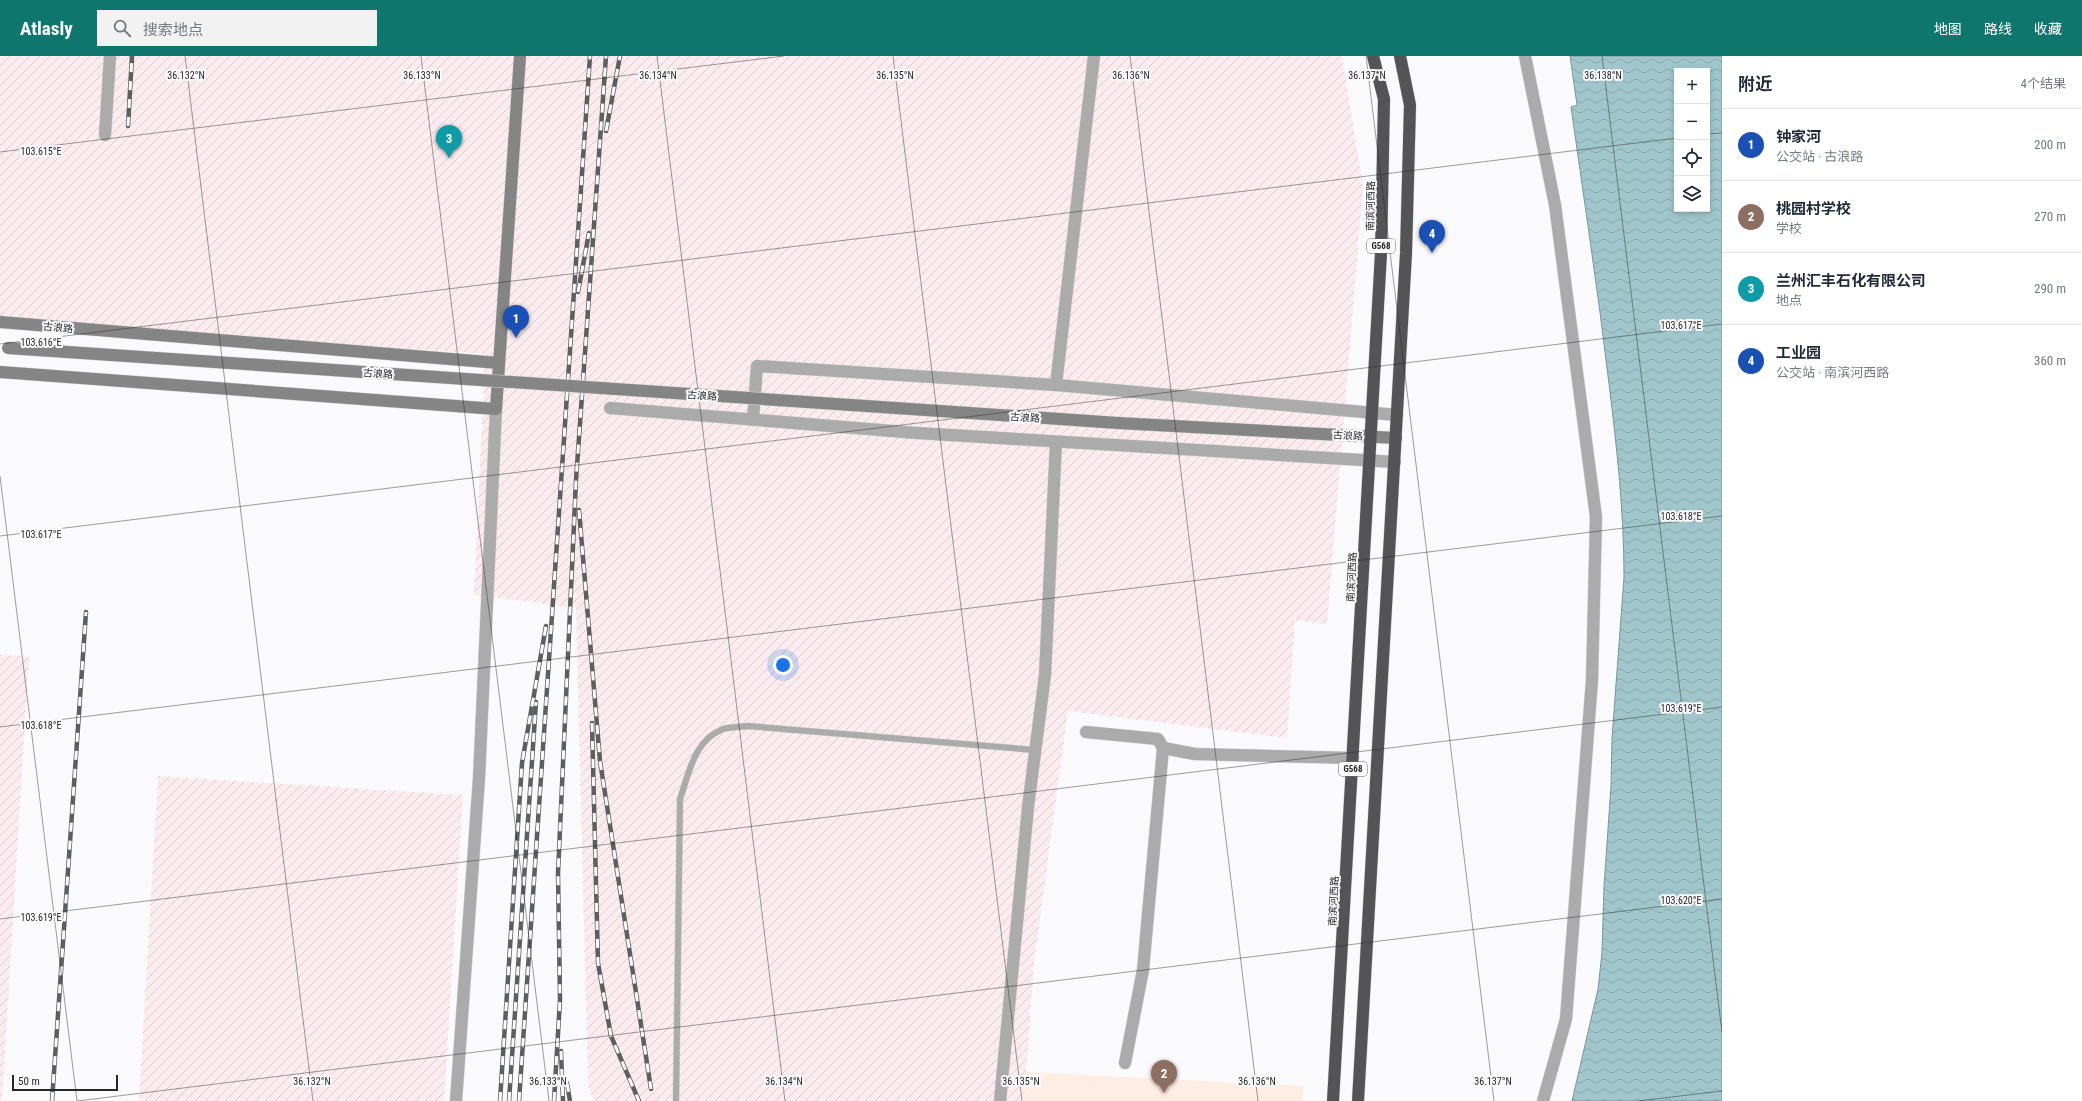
<!DOCTYPE html>
<html lang="zh">
<head>
<meta charset="utf-8">
<style>
	:root { --surface:#fff; --page:#f2f2f3; --text:#1f2937; --muted:#747a83; --line:#e0e1e3; --accent:#0f766e }
	body { margin:0; font-family:"Roboto Condensed","Noto Sans SC",sans-serif; background:var(--page); color:var(--text) }
	.controls { position:absolute; right:12px; top:12px; display:grid; overflow:hidden; border-radius:0px; box-shadow:0 2px 6px #0003 }
	.controls button { width:36px; height:36px; display:grid; place-items:center; padding:0; border:0; border-bottom:1px solid var(--line); background:var(--surface); color:var(--text); font:20px sans-serif }
	.scale { position:absolute; left:12px; bottom:10px; width:106px; box-sizing:border-box; padding-left:4px; border:2px solid #262727; border-top:0; font-size:11px; line-height:14px; white-space:nowrap; color:#262727; -webkit-text-stroke:3px #fafafd; paint-order:stroke }
	.you { position:absolute; left:783px; top:609px; width:14px; height:14px; margin:-10px; border:3px solid #fff; border-radius:50%; background:#1a73e8; box-shadow:0 0 0 6px #1a73e833 }
	.badge { display:grid; place-items:center; width:26px; height:26px; border-radius:50%; background:var(--accent); color:#fff; font-size:13px; font-weight:700 }
	.pin { position:absolute; translate:-50% -33px; filter:drop-shadow(0 1px 2px #0008) }
	.pin::after { content:''; position:absolute; top:21px; width:14px; height:12px; background:inherit; clip-path:polygon(0 0,100% 0,50% 100%) }
	.list { margin:0; padding:0; list-style:none }
	h2 { display:flex; justify-content:space-between; align-items:center; height:52px; margin:0; padding:0 16px; font-size:17px }
	h2 small { font-size:13px; font-weight:400; color:var(--muted) }
	.list li { display:grid; grid-template-columns:26px 1fr auto; gap:12px; align-items:center; box-sizing:border-box; height:72px; padding:0 16px; border-top:1px solid var(--line) }
	.list b { display:block; font-size:15px; white-space:nowrap }
	.list p { margin:0; font-size:13px; white-space:nowrap; color:var(--muted) }
	.list em { font-size:13px; font-style:normal; color:var(--muted) }
	.icon { flex:none; width:22px; height:22px; fill:none; stroke:currentColor; stroke-width:2; stroke-linecap:round; stroke-linejoin:round }
	.map { position:relative; flex:none; width:1722px; height:1045px; overflow:hidden }
	header { display:flex; align-items:center; gap:24px; box-sizing:border-box; height:56px; padding:0 20px; background:var(--accent); color:#fff }
	header strong { font-size:19px }
	nav { display:flex; gap:22px; margin-inline-start:auto; font-size:14px }
	.search { width:280px; height:36px; background:var(--page); display:flex; align-items:center; gap:10px; box-sizing:border-box; padding:0 14px; border-radius:0px; color:var(--muted); font-size:15px }
	main { display:flex }
	aside { flex:1; background:var(--surface) }
	.map>svg:first-child { display:block }
	.industrial { fill:url(#industrial-furrows) }
	.education { fill:#feede2 }
	.water { fill:url(#water-waves); stroke:#7b969a; fill-rule:evenodd }
	.lines { fill:none; stroke-linecap:round; stroke-linejoin:round }
	.lane-casing { stroke:#d4d4d6; stroke-width:7 }
	.street-casing { stroke:#d4d4d6; stroke-width:13 }
	.secondary-casing { stroke:#d4d4d6; stroke-width:13 }
	.highway-casing { stroke:#d4d4d6; stroke-width:13 }
	.lane { stroke:#acabac; stroke-width:6 }
	.street { stroke:#acabac; stroke-width:12 }
	.secondary { stroke:#868586; stroke-width:12 }
	.highway { stroke:#545355; stroke-width:12 }
	.rail-casing { stroke:#5d5e5f; stroke-width:4.5 }
	.rail { stroke:#fafafd; stroke-width:3; stroke-dasharray:9; stroke-linecap:butt }
	.secondary-bridge-casing { stroke:#d4d4d6; stroke-width:13; stroke-linecap:butt }
	.secondary-bridge { stroke:#868586; stroke-width:12 }
	.ticks { fill:none; stroke:#262727; stroke-width:1; stroke-opacity:0.45 }
	.labels { text-anchor:middle; stroke-width:4; stroke-linejoin:round; paint-order:stroke }
	.shield { fill:#fafafd; stroke:#666667; stroke-width:1 }
	.shield-label { font-size:9px; font-weight:bold; fill:#262727 }
	.street-label { font-size:10px; fill:#262727; stroke:#fafafd }
	.ticks-label { font-size:10px; text-anchor:middle; fill:#262727; stroke:#fafafd; stroke-width:4; stroke-linejoin:round; paint-order:stroke }
</style>
</head>
<body>
<header>
<strong>Atlasly</strong>
<div class="search"><svg class="icon" aria-label="search" viewBox="0 0 24 24"><circle cx="10" cy="10" r="6"/><path d="M15 15l6 6"/></svg>搜索地点</div>
<nav><a>地图</a><a>路线</a><a>收藏</a></nav>
</header>
<main>
<div class="map">
<svg width="1722" height="1045" viewBox="0 0 1722 1045">
	<defs>
		<pattern id="industrial-furrows" width="10" height="10" patternUnits="userSpaceOnUse"><rect width="10" height="10" fill="#fcecef"/><path d="M-1 1l2-2M0 10L10 0M9 11l2-2" fill="none" stroke="#d8cacd"/></pattern>
		<pattern id="water-waves" width="16" height="10" patternUnits="userSpaceOnUse"><rect width="16" height="10" fill="#a0c6cb"/><path d="M0 5q4-4 8 0t8 0" fill="none" stroke="#8aaaae"/></pattern>
	</defs>
	<rect width="100%" height="100%" fill="#fafafd"/>
	<g class="industrial">
		<path d="M 0,0 L 1342,0 L 1363,131 L 1327,568 L 1295,564 L 1287,682 L 1068,655 L 1034,907 L 1024,1045 L 593,1045 L 588,1030 L 576,552 L 474,539 L 485,298 L 0,264 Z"/>
		<path d="M 0,599 L 29,600 L 2,1045 L 0,1045 Z"/>
		<path d="M 158,720 L 463,739 L 444,1045 L 139,1045 Z"/>
	</g>
	<path class="education" d="M 1027,1016 L 1304,1030 L 1302,1045 L 1024,1045 Z"/>
	<path class="water" d="M 1570,0 L 1722,0 L 1722,1045 L 1572,1045 L 1598,933 L 1602,897 L 1604,830 L 1611,730 L 1612,682 L 1624,521 C 1624,457 1617,392 1609,328 C 1598,235 1584,143 1571,51 L 1577,49 ZM 1677,15 L 1707,15 L 1707,153 L 1677,153 Z"/>
	<g class="lines">
		<defs>
			<path id="lane" d="M 676,1045 L 680,743 C 689,717 694,684 723,673 C 730,671 740,671 748,670 L 1035,694"/>
			<g id="street">
				<path d="M 1525,0 L 1555,149 L 1596,461 L 1592,624 L 1566,963 L 1543,1045"/>
				<path d="M 105,79 L 110,0"/>
				<path d="M 1056,329 L 1094,0"/>
				<path d="M 610,352 L 917,377 L 1395,406"/>
				<path d="M 753,364 L 757,310 L 1056,329 L 1397,359"/>
				<path d="M 1086,676 L 1158,683 L 1163,692"/>
				<path d="M 1125,1007 L 1143,914 L 1163,692 L 1195,698 L 1353,702"/>
				<path d="M 456,1045 L 479,722 L 496,353"/>
				<path d="M 1000,1045 L 1028,751 L 1045,619 L 1056,386"/>
			</g>
			<g id="secondary">
				<path d="M 0,266 L 499,307"/>
				<path d="M 0,316 L 496,353 L 520,0"/>
				<path d="M 1118,367 L 1396,382"/>
			</g>
			<g id="highway">
				<path d="M 1333,1045 L 1381,197 L 1384,43 L 1373,0"/>
				<path d="M 1358,1045 L 1406,197 L 1410,49 L 1400,0"/>
			</g>
		</defs>
		<use href="#lane" class="lane-casing"/>
		<use href="#street" class="street-casing"/>
		<use href="#secondary" class="secondary-casing"/>
		<use href="#highway" class="highway-casing"/>
		<use href="#lane" class="lane"/>
		<use href="#street" class="street"/>
		<use href="#secondary" class="secondary"/>
		<use href="#highway" class="highway"/>
		<defs>
			<g id="rail">
				<path d="M 128,70 L 132,0"/>
				<path d="M 606,75 L 620,0"/>
				<path d="M 578,236 L 589,177"/>
				<path d="M 579,454 L 600,705 L 651,1033"/>
				<path d="M 592,667 L 598,907 L 611,980 L 639,1045"/>
				<path d="M 561,995 L 563,1045"/>
				<path d="M 567,1027 L 570,1045"/>
				<path d="M 52,1045 L 86,556"/>
				<path d="M 500,1045 L 522,707 L 546,570"/>
				<path d="M 509,1045 L 536,646"/>
				<path d="M 519,1045 L 590,0"/>
				<path d="M 554,1045 L 560,944 L 558,817 L 576,424 L 606,0"/>
			</g>
		</defs>
		<use href="#rail" class="rail-casing"/>
		<use href="#rail" class="rail"/>
		<defs>
			<path id="secondary-bridge" d="M 8,292 L 1118,367"/>
		</defs>
		<use href="#secondary-bridge" class="secondary-bridge-casing"/>
		<use href="#secondary-bridge" class="secondary-bridge"/>
	</g>
	<path class="ticks" d="M 185,0 L 313,1045M 421,0 L 549,1045M 657,0 L 785,1045M 893,0 L 1022,1045M 1130,0 L 1258,1045M 1366,0 L 1494,1045M 1602,0 L 1722,976M 1707,78 L 1722,77M 0,96 L 784,0M 0,288 L 1677,82M 0,420 L 77,1045M 0,480 L 1722,268M 0,671 L 1722,460M 0,863 L 1722,651M 77,1045 L 1722,843M 1638,1045 L 1722,1035"/>
	<g class="labels">
		<g class="shield">
			<rect x="1367" y="183" width="28" height="14" rx="3"/>
			<rect x="1339" y="706" width="28" height="14" rx="3"/>
		</g>
		<g class="shield-label">
			<text x="1381" y="193">G568</text>
			<text x="1353" y="716">G568</text>
		</g>
		<g class="street-label">
			<text transform="translate(1370 150) rotate(-89)" y="4">南滨河西路</text>
			<text transform="translate(58 271) rotate(5)" y="4">古浪路</text>
			<text transform="translate(378 317) rotate(4)" y="4">古浪路</text>
			<text transform="translate(702 339) rotate(4)" y="4">古浪路</text>
			<text transform="translate(1025 361) rotate(4)" y="4">古浪路</text>
			<text transform="translate(1348 379) rotate(3)" y="4">古浪路</text>
			<text transform="translate(1351 521) rotate(-87)" y="4">南滨河西路</text>
			<text transform="translate(1333 845) rotate(-87)" y="4">南滨河西路</text>
		</g>
	</g>
	<g class="ticks-label">
		<text x="186" y="23">36.132°N</text>
		<text x="422" y="23">36.133°N</text>
		<text x="658" y="23">36.134°N</text>
		<text x="895" y="23">36.135°N</text>
		<text x="1131" y="23">36.136°N</text>
		<text x="1367" y="23">36.137°N</text>
		<text x="1603" y="23">36.138°N</text>
		<text x="41" y="99">103.615°E</text>
		<text x="1681" y="273">103.617°E</text>
		<text x="41" y="290">103.616°E</text>
		<text x="1681" y="464">103.618°E</text>
		<text x="41" y="482">103.617°E</text>
		<text x="1681" y="656">103.619°E</text>
		<text x="41" y="673">103.618°E</text>
		<text x="1681" y="848">103.620°E</text>
		<text x="41" y="865">103.619°E</text>
		<text x="312" y="1029">36.132°N</text>
		<text x="548" y="1029">36.133°N</text>
		<text x="784" y="1029">36.134°N</text>
		<text x="1021" y="1029">36.135°N</text>
		<text x="1257" y="1029">36.136°N</text>
		<text x="1493" y="1029">36.137°N</text>
	</g>
</svg>
<div class="controls">
<button>+</button>
<button>−</button>
<button><svg class="icon" aria-label="locate" viewBox="0 0 24 24"><circle cx="12" cy="12" r="6"/><path d="M12 2v4M12 18v4M2 12h4M18 12h4"/></svg></button>
<button><svg class="icon" aria-label="layers" viewBox="0 0 24 24"><path d="M12 4l9 5-9 5-9-5zM3 14l9 5 9-5"/></svg></button>
</div>
<div class="scale">50 m</div>
<div class="you"></div>
<div class="pin badge" style="left:516px;top:282px;background:#1a4fb4">1</div>
<div class="pin badge" style="left:1164px;top:1037px;background:#8d6e63">2</div>
<div class="pin badge" style="left:449px;top:102px;background:#0f9aa8">3</div>
<div class="pin badge" style="left:1432px;top:197px;background:#1a4fb4">4</div>
</div>
<aside>
<h2>附近<small>4个结果</small></h2>
<ul class="list">
<li><span class="badge" style="background:#1a4fb4">1</span><div><b>钟家河</b><p>公交站 · 古浪路</p></div><em>200 m</em></li>
<li><span class="badge" style="background:#8d6e63">2</span><div><b>桃园村学校</b><p>学校</p></div><em>270 m</em></li>
<li><span class="badge" style="background:#0f9aa8">3</span><div><b>兰州汇丰石化有限公司</b><p>地点</p></div><em>290 m</em></li>
<li><span class="badge" style="background:#1a4fb4">4</span><div><b>工业园</b><p>公交站 · 南滨河西路</p></div><em>360 m</em></li>
</ul>
</aside>
</main>
</body>
</html>
